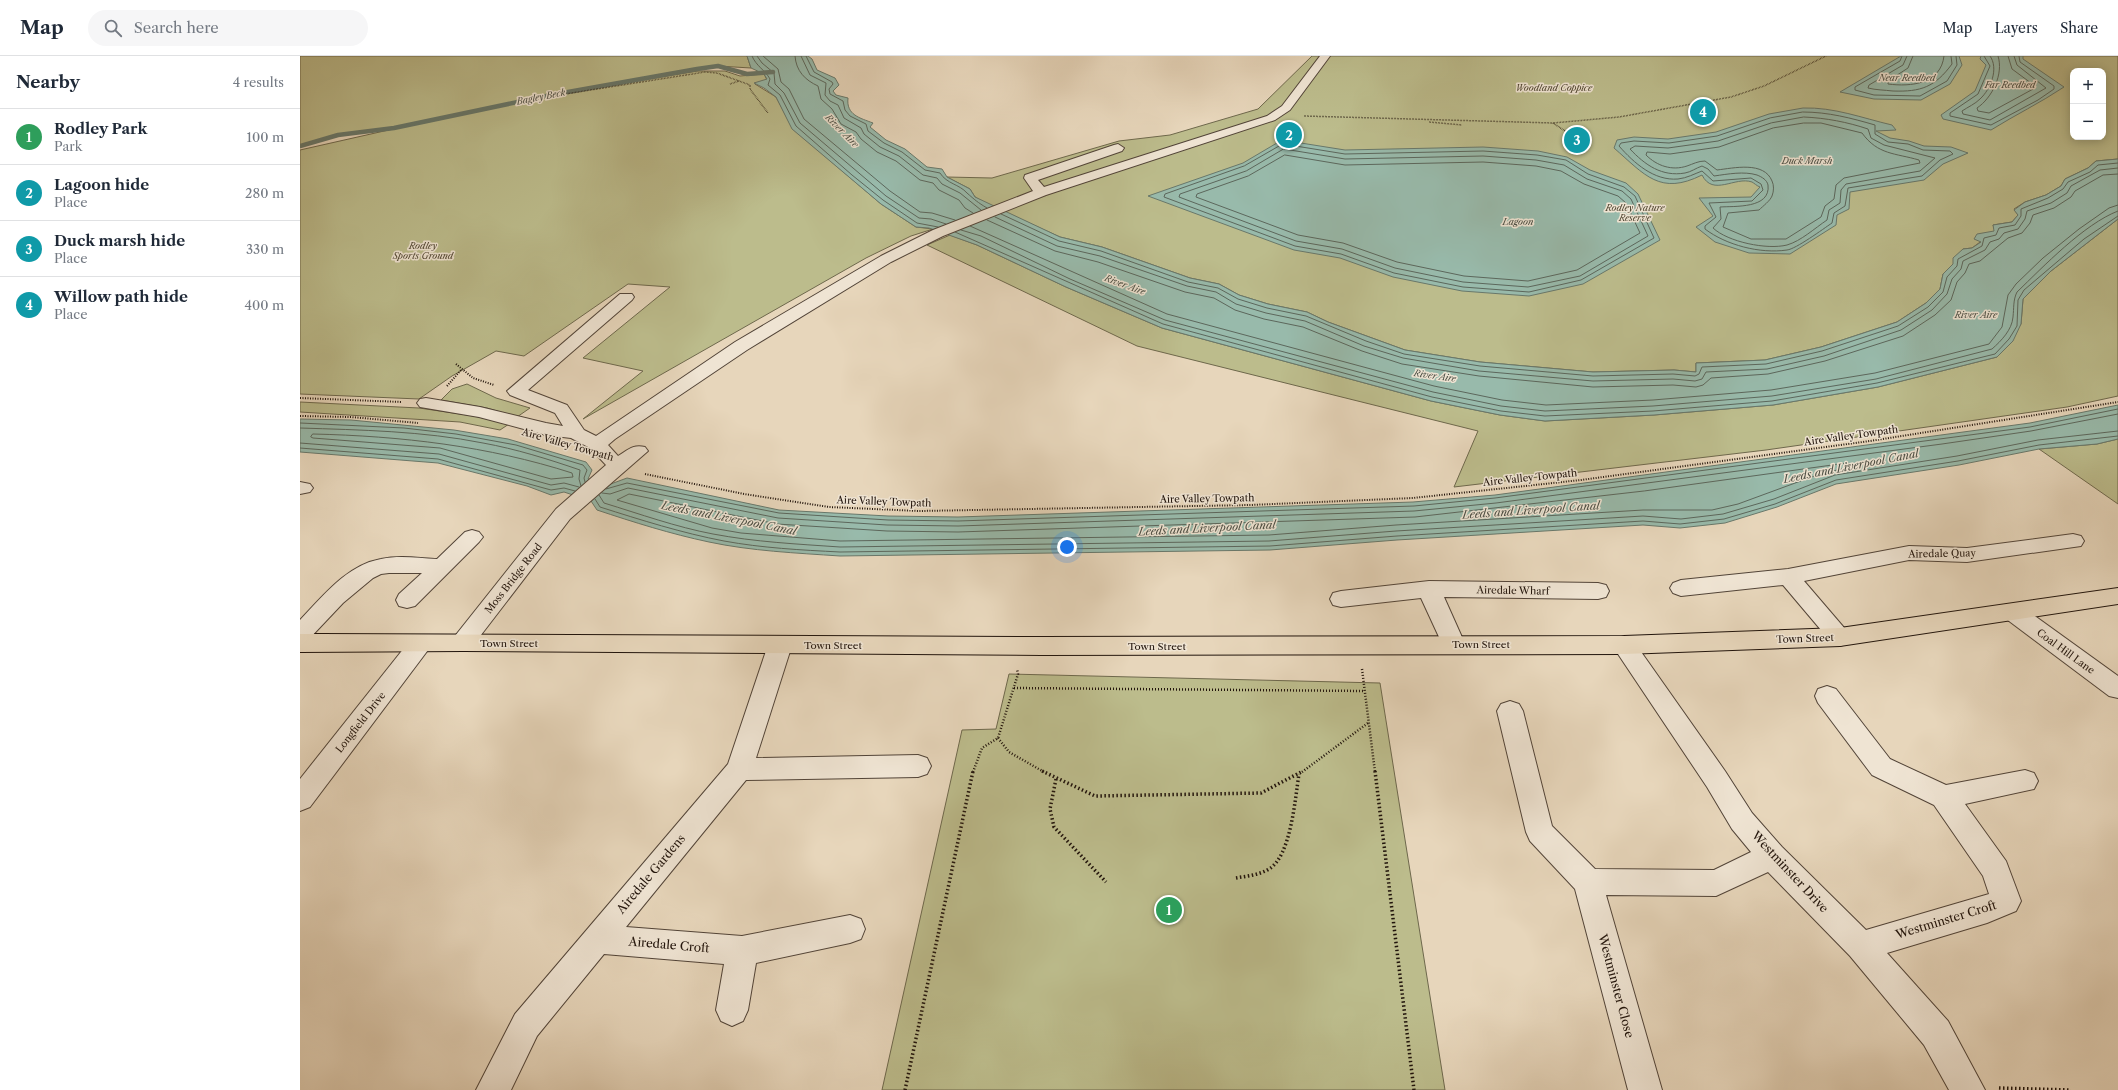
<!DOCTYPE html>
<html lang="en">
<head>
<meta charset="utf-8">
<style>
	:root { --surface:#fff; --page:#f6f6f7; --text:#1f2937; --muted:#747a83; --line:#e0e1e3; --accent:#8f2418 }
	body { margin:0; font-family:"Libre Caslon Text",serif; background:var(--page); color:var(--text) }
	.controls { position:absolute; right:12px; top:12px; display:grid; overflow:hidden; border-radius:8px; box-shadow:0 2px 10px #0003 }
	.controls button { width:36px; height:36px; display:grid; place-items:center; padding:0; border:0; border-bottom:1px solid var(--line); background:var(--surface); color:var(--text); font:20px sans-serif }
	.you { position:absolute; left:767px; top:491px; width:14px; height:14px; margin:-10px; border:3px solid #fff; border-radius:50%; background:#1a73e8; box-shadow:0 0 0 6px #1a73e833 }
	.badge { display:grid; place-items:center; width:26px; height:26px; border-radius:50%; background:var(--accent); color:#fff; font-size:13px; font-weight:700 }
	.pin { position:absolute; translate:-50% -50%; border:2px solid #fff; box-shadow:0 1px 4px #0006 }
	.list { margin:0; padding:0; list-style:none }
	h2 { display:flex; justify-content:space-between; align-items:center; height:52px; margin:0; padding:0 16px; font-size:17px }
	h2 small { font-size:13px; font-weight:400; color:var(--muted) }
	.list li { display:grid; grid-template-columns:26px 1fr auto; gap:12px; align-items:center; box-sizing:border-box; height:56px; padding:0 16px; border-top:1px solid var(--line) }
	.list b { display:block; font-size:15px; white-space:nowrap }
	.list p { margin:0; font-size:13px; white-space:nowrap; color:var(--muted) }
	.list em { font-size:13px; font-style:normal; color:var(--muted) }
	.icon { flex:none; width:22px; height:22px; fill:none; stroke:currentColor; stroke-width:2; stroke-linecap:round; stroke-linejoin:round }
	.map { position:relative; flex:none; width:1818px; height:1034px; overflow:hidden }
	header { display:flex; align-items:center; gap:24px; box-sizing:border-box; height:56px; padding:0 20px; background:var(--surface); border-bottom:1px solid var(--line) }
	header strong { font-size:19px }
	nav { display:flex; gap:22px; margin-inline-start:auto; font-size:14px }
	.search { width:280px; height:36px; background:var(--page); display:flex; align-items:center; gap:10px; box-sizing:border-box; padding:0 14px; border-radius:22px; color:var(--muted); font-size:15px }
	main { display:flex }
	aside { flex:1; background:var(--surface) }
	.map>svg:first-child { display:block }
	.green { fill:#bcbc8c; stroke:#6e684c; fill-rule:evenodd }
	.water { fill:#98baab; stroke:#68786b }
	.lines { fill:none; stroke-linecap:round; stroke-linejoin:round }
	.shore { stroke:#5c675c; stroke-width:1 }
	.stream { stroke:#68786b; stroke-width:4.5 }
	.minor-casing { stroke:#524438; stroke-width:2 }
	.major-casing { stroke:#21140c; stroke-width:2 }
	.path-far3 { stroke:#21140c; stroke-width:1.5; stroke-dasharray:0.5 1; stroke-linecap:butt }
	.path-far2 { stroke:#21140c; stroke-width:2; stroke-dasharray:1 1.5; stroke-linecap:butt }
	.path-far1 { stroke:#21140c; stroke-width:2.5; stroke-dasharray:1 2; stroke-linecap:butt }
	.path { stroke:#21140c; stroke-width:3.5; stroke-dasharray:1.5 2.5; stroke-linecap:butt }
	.minor { fill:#efe4d3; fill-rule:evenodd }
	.major { fill:#e7d6bb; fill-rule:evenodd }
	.labels { text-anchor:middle; stroke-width:3; stroke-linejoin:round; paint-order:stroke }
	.far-water-label { font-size:9px; font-style:italic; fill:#4b4e44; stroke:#efe4d3 }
	.far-park-label { font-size:9px; font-style:italic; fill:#504632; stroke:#efe4d3 }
	.street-label { font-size:10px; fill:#21140c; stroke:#efe4d3 }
	.water-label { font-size:11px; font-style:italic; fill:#4b4e44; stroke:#efe4d3 }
	.near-street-label { font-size:12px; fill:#21140c; stroke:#efe4d3 }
</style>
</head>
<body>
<header>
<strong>Map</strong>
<div class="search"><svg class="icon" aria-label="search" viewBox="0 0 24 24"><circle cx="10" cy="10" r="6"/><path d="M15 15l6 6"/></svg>Search here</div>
<nav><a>Map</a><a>Layers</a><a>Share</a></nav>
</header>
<main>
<aside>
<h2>Nearby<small>4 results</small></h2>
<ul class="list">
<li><span class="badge" style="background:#2e9e5b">1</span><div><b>Rodley Park</b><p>Park</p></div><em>100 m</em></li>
<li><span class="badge" style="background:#0f9aa8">2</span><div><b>Lagoon hide</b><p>Place</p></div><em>280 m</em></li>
<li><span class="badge" style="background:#0f9aa8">3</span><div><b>Duck marsh hide</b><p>Place</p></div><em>330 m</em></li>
<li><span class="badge" style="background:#0f9aa8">4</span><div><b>Willow path hide</b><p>Place</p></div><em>400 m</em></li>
</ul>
</aside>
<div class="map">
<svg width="1818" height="1034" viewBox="0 0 1818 1034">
	<rect width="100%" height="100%" fill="#e7d6bb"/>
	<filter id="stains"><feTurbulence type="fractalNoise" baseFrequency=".005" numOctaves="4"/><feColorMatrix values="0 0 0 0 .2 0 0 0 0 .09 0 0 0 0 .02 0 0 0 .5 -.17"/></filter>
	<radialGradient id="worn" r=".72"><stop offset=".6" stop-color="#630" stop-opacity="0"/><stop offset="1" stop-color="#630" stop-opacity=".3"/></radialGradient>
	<g class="green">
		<path d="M 0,0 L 447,0 L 451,12 L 418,10 L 397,13 L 318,28 L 398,15 L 425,15 L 440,20 L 464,18 L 467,24 L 455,28 L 476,41 L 493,73 L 581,148 L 616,171 L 633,173 L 611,180 L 566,202 L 283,363 L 343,315 L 283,302 L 370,231 L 328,228 L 224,300 L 196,295 L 152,320 L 119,343 L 0,338 L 0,94 L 93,73 L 38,79 L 0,90 Z"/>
		<path d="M 1012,0 L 1818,0 L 1818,103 L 1796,105 L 1788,112 L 1765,123 L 1761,130 L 1746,139 L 1725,146 L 1714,153 L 1718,159 L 1712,166 L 1693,169 L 1695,175 L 1672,192 L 1663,193 L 1654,208 L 1643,218 L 1640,233 L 1626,247 L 1597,266 L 1521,291 L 1465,304 L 1396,307 L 1396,316 L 1374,314 L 1293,316 L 1180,306 L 1105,294 L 1028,266 L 1007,256 L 968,248 L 939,239 L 919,228 L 890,222 L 802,191 L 760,181 L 689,149 L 675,141 L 670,133 L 647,121 L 692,122 L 819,85 L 870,79 L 958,53 ZM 1773,15 L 1803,15 L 1803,81 L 1773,81 Z"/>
		<path d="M 1818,163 L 1818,340 L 1767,351 L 1466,394 L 1154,431 L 1178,375 L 837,290 L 627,189 L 650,179 L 677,189 L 766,231 L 862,272 L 1131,345 L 1200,359 L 1245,365 L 1354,359 L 1473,349 L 1578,331 L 1697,301 L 1721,268 L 1723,243 L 1751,215 Z"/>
		<path d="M 167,328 L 196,342 L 230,352 L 217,361 L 187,352 L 141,344 L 152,333 Z"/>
		<path d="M 0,346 L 119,352 L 174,360 L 209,368 L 200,374 L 160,366 L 0,356 Z"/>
		<path d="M 1818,383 L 1818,448 L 1739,393 L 1797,388 Z"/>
		<path d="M 709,618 L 1080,627 L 1145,1034 L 582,1034 L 662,674 L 696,673 Z"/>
	</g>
	<g class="water">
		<path d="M 447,0 L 508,0 L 512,3 L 517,14 L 535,22 L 539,29 L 533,35 L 536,39 L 548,42 C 546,59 560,62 573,67 L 570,71 L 586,84 L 605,93 L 627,111 L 642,113 L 647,121 L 670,133 L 675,141 L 760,181 L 802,191 L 890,222 L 919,228 L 939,239 L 968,248 L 1007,256 L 1028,266 L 1105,294 L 1180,306 L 1293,316 L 1374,314 L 1396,316 L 1396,307 L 1465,304 L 1521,291 L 1597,266 L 1626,247 L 1640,233 L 1643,218 L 1653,208 L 1653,202 L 1663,193 L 1672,192 L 1681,186 L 1674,183 L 1677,178 L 1694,175 L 1693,169 L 1712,166 L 1718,159 L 1714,154 L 1725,146 L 1746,139 L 1761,130 L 1765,123 L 1788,112 L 1796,105 L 1818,103 L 1818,163 L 1751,215 L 1723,243 L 1721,268 L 1713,285 L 1697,301 L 1578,331 L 1473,349 L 1354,359 L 1245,365 L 1200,359 L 1131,345 L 862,272 L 766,231 L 677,189 L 629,172 L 616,171 L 581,148 L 492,73 L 476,41 L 464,32 L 454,27 L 467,23 L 464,18 L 451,12 Z"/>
		<path d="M 1601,0 L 1659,0 L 1662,9 L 1650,28 L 1621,44 L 1574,43 L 1540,36 Z"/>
		<path d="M 1681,0 L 1723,0 L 1723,3 L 1764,31 C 1740,47 1715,59 1691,74 L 1643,63 L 1641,59 L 1675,35 L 1686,9 L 1680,3 Z"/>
		<path d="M 1503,52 C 1534,51 1562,62 1592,69 L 1596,74 L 1576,75 L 1590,82 L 1609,85 L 1624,90 L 1651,91 L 1668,97 L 1643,108 L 1624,124 L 1550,136 L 1549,153 L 1537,159 L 1536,169 L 1490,198 L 1449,197 L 1415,186 L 1396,171 L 1413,160 L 1399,142 L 1451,141 L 1460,131 C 1457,130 1454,127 1452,126 C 1435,120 1413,141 1402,119 C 1360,140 1345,119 1314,92 L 1317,84 L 1334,81 L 1368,83 L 1416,76 L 1469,58 Z"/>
		<path d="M 982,84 L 1045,94 L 1183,91 L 1238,95 L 1267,101 L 1290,114 L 1326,127 L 1338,138 L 1360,184 L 1283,228 L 1229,240 L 1162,235 L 1093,221 L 1040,202 L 994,194 L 848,140 L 943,107 Z"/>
		<path d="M 1818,349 L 1818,383 L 1797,388 L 1739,393 L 1659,409 L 1536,428 L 1477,451 L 1425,467 L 1380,472 L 1343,469 L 1097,484 L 970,494 L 540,500 C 496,497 451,495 409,486 C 371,478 333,466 297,454 L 291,445 L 264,436 L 251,439 L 227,430 L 138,407 L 0,396 L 0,363 L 51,364 L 154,374 L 208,383 L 286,406 L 292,414 L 288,423 L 308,429 L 327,422 L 479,454 L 588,460 L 658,461 L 1113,446 L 1195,439 L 1641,379 L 1730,367 Z"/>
	</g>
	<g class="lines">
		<g class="shore">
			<path d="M 452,0 C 456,10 465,14 470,23 L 468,29 L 480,39 L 496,70 L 552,119 L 583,144 L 617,167 L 638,171"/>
			<path d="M 457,0 L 462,7 L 474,17 L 475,28 L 484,37 L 500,67 L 586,140 L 619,162 L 631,163 L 646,168"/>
			<path d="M 463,0 L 478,13 L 481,26 L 489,33 L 504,63 L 590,135 L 620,156 L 632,157 L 655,164"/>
			<path d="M 495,0 C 496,15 505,24 518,30 L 521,43 L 532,53 L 541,68 L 556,76 L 561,83 L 577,96 L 596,105 L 620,124 L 633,127 L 639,134 L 659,144 L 665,152 L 673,157"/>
			<path d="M 501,0 L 510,19 L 526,27 L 525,39 L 530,45 L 538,49 L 544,62 L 561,72 L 564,78 L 580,91 L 599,100 L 623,119 L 637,122 L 642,128 L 660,137 L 681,154"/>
			<path d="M 506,0 L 514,16 L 532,26 L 533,28 L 529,33 L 530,38 L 543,45 L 545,54 L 550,60 L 566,68 L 568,75 L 584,87 L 602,96 L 625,114 L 640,117 C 647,128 659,128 667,137 C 675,144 677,146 687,152"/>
			<path d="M 1602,0 L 1600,5 L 1555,31 L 1555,34 L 1574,39 L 1620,40 L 1647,25 L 1657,9 L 1656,0"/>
			<path d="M 1607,0 L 1603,9 L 1569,29 L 1568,32 C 1576,34 1584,34 1593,35 C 1621,36 1635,31 1652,8 L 1651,0"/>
			<path d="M 1613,0 L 1608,12 L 1588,25 L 1588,28 C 1611,31 1641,28 1644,0"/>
			<path d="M 1684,0 L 1690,10 L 1678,38 L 1650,57 L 1650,60 L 1691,69 L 1738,44 L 1754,33 L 1754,30 L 1720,6 L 1719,0"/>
			<path d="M 1690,0 C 1699,12 1691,33 1680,43 C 1675,48 1668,51 1662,55 L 1663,58 L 1690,64 L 1746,32 L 1717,9 L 1714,0"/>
			<path d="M 1698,0 C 1704,18 1692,42 1677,52 L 1678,55 L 1689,57 L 1735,32 L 1735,30 L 1712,13 L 1708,0"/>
			<path d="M 1503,56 C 1528,56 1551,62 1575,69 L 1575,78 L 1588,86 L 1608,88 L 1623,94 L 1650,95 L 1653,98 L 1640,104 L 1622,120 L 1548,132 L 1545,150 L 1534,157 L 1532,167 C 1523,173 1496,193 1487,194 C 1460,198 1426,189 1405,173 L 1405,170 L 1416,161 L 1409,147 L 1452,145 L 1463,134 L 1461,128 L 1451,122 L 1413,125 L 1402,115 C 1394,118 1387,122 1378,123 C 1354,125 1334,107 1319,90 L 1321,87 L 1334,85 L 1369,87 L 1417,80 L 1470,62 Z"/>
			<path d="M 1504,61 C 1526,62 1547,66 1568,73 L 1571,82 L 1584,89 L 1635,102 L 1620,115 L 1546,128 L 1541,134 L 1540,147 L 1529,154 L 1527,164 C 1515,172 1501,185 1487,189 C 1467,194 1428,186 1413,172 L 1421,163 L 1420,151 C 1434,150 1471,153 1468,129 C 1467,124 1462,121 1457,119 C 1444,115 1428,118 1414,120 L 1408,113 L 1402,110 C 1396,112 1391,116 1385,117 C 1362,121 1345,109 1330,93 L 1335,90 L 1368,92 L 1418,85 L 1471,67 Z"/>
			<path d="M 1504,67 L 1521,67 L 1562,77 C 1578,99 1595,97 1619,104 L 1620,107 L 1544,122 L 1536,129 L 1534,143 L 1525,150 L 1521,161 L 1486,183 L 1451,183 L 1423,171 L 1428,157 L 1459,154 C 1463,150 1470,145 1472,140 C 1474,135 1474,129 1472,125 C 1464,105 1434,112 1417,114 L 1405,105 C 1398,105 1393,108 1387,110 C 1372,115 1357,110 1346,99 L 1347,96 L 1370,98 L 1419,91 L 1473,72 Z"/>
			<path d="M 983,88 L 1045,98 L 1183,95 L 1237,99 L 1266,104 L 1288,118 L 1324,131 L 1335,140 L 1354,182 L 1281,224 L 1229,236 L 1163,231 L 1094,217 L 1041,198 L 995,190 L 864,141 L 865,138 L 944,110 Z"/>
			<path d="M 984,93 L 1045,103 L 1183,100 L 1236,104 L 1264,109 L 1287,123 L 1322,135 L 1331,143 L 1348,180 L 1280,220 L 1228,231 L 1163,226 L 1095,212 L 1042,193 L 996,185 L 879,141 L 880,138 L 946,115 Z"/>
			<path d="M 985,99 L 1045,109 L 1183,106 L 1236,110 L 1261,115 L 1284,128 L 1318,140 L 1326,147 L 1340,177 L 1277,214 L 1228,225 L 1164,220 L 1097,206 L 1043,187 L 998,179 L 896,141 L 897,138 L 948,120 Z"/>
			<path d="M 701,158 L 759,185 L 801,195 L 888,226 L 918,232 L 938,243 L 967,252 L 1006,260 L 1066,285 L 1104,298 L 1180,310 L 1293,320 L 1373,318 L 1395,320 L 1399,318 L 1402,311 L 1466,308 L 1522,295 L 1598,270 L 1628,251 L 1643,236 L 1647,221 L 1657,210 L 1658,203 L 1682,190 L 1684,182 L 1696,179 L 1699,172 L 1715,169 L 1721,160 L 1721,153 L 1748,142 L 1763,133 L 1768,126 L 1790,116 L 1798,109 L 1818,107"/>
			<path d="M 695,161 L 757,190 L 800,200 L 887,230 L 916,236 L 936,248 L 966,257 L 1005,265 L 1064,290 L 1103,302 L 1179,315 L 1293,325 L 1373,323 L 1395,325 L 1402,323 L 1406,316 L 1467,313 L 1524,300 L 1601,274 L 1632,254 L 1647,238 L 1652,223 L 1661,213 L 1663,205 L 1685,194 L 1690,186 L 1699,183 L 1704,177 L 1718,173 L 1725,163 L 1727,155 L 1751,147 L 1767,137 L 1771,130 L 1800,114 L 1818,112"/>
			<path d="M 687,164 L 755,195 L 798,206 L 885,236 L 914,242 L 935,254 L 964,263 L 1003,271 L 1062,295 L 1102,308 L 1179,320 L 1293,331 L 1373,329 L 1396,331 L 1403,329 L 1411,322 L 1468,318 L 1525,305 L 1603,280 L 1635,259 L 1651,244 L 1657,226 L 1665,217 L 1669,208 L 1680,205 L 1708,182 L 1722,177 L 1730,167 L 1733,159 L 1754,152 L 1771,141 L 1775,135 L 1803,119 L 1818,118"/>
			<path d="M 670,170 L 867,258 L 1134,330 L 1202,344 L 1246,349 L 1353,344 L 1471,334 L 1575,317 L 1689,288 L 1702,271 L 1708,239 L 1716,228 L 1743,202 L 1779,173 L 1809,152 L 1818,149"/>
			<path d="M 661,174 L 681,180 L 770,223 L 865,264 L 1133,336 L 1201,350 L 1245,355 L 1353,350 L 1472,340 L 1576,323 L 1692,293 C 1701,285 1712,274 1713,261 C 1714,252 1713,244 1717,236 C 1743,211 1784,168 1818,155"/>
			<path d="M 655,176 L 863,268 L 1132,341 L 1201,355 L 1245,360 L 1353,355 L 1472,345 L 1577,327 L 1695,298 L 1709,283 L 1717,270 L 1718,244 L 1724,234 L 1784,183 L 1818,160"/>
			<path d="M 0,367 L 104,372 L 156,378 L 216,389 L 283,409 L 287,414 L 284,422 L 285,426"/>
			<path d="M 0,372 C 61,374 123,375 183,387 C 216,393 248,403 280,414 L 279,423 L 281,430"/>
			<path d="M 13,378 C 101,380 188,390 272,417 L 273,421 L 251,423 L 140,392 L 13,382 L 11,381 Z"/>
			<path d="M 0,387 L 139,398 L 251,429 L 264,427 L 279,431"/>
			<path d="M 0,392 L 138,403 L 251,434 L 264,432 L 275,435"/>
			<path d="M 1548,407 L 1551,408 L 1549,411 L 1517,419 L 1438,448 L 1412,454 L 1343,454 L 1096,469 L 969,479 L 540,485 L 441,477 L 412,472 L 317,444 L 329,438 L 477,468 L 587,475 L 658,476 L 1115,461 L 1344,435 Z"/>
			<path d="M 306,433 L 327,427 L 479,457 L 588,464 L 658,465 L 1114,450 L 1195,442 L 1730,371 L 1818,353"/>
			<path d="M 302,437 L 310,438 L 328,432 L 478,462 L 587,469 L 658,470 L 1114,455 L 1196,447 L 1642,388 L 1731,375 L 1818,358"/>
			<path d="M 299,439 L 304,447 C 340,458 376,471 413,478 C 455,486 497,488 540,491 L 969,485 L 1096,475 L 1343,460 L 1381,463 L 1423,458 L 1474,443 L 1535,419 L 1657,400 L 1738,384 L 1818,375"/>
			<path d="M 295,443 L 300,451 C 341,464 382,477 424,485 C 462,492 501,494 540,496 L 970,490 L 1097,480 L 1343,465 L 1380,468 L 1424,463 L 1475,448 L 1536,424 L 1658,405 L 1739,389 L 1818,380"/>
		</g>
		<path class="stream" d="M 0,90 L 38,79 L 94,72 L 251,39 L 397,13 L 418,10 L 447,18 L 473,16"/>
		<defs>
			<g id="minor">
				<path d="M 1020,0 L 1030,0 L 990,54 L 975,64 L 746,139 L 643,180 L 591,206 L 447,294 L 315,383 L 308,389 L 318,400 C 328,394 333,388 345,391 L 348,395 L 270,463 L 171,592 L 163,595 L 155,592 L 151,586 L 155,580 L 256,453 L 306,409 L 290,392 L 271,382 L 246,379 L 179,361 L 120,351 L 117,347 L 120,343 L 126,342 L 180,351 L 246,367 L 263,370 L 255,357 L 210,339 L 207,335 L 320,238 L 332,238 L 334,241 L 332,244 L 228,334 L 267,349 L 284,374 L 296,380 L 435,286 L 581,200 L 633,174 L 733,135 L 724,122 L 725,119 L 814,89 L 818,88 L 824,92 L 822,95 L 738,124 L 744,131 L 967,60 L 982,50 Z"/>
				<path d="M 0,426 L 10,428 L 13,432 L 10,436 L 0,438 Z"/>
				<path d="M 172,474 L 179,476 L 183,481 L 179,486 L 115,550 L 107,552 L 99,550 L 96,544 L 99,538 L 122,517 L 89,517 L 81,518 L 73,522 L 43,547 L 8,584 L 0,587 L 0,564 C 23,540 47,509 81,503 C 99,499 118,502 137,503 L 165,476 Z"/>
				<path d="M 1773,478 L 1781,480 L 1784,485 L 1781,490 L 1667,506 L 1609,504 L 1504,525 L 1552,581 L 1548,587 L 1540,590 L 1532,587 L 1483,529 L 1381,540 L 1373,537 L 1370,532 L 1373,527 L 1381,524 L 1488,513 L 1609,490 L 1667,492 Z"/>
				<path d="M 1129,525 L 1298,527 L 1306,529 L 1309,535 L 1306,541 L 1298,543 L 1144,541 L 1165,588 L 1161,594 L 1153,597 L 1145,594 L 1121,542 L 1041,551 L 1033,549 L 1030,543 L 1033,537 L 1041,535 Z"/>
				<path d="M 1713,548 L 1721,550 L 1818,620 L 1818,642 L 1809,640 L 1705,562 L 1702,556 L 1705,550 Z"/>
				<path d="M 120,579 L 128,582 L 132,588 L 128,594 L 10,751 L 0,755 L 0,723 L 112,582 Z"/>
				<path d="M 480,580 L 488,583 L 492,589 L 456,702 L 618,699 L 627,702 L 631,710 L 627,718 L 618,721 L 446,724 L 326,871 L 442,880 L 550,859 L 561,863 L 565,873 L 561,883 L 550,887 L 456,907 L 448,954 L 443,965 L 432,970 L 421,965 L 416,954 L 424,908 L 304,898 L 237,980 L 211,1034 L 176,1034 L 215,958 L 428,708 L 468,589 L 472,583 Z"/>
				<path d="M 1324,580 L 1332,583 L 1425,715 L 1452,757 L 1482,791 L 1566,874 L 1689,838 L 1683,820 L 1634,749 L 1572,719 L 1518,647 L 1515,640 L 1518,633 L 1527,630 L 1536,633 L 1590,703 L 1646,729 L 1725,714 L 1734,717 L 1738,725 L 1734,733 L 1665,748 L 1706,805 L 1721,845 L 1716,855 L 1687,867 L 1587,897 L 1648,965 L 1685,1034 L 1649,1034 L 1624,989 L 1550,900 L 1468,816 L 1416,840 L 1306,839 L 1362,1034 L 1328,1034 L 1275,833 L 1230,785 L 1226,776 L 1197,655 L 1201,648 L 1210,645 L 1219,648 L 1223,655 L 1252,770 L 1295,813 L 1414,814 L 1451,796 L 1432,773 L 1407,731 L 1316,595 L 1312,589 L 1316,583 Z"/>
			</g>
			<path id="major" d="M 1818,532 L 1818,548 L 1540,590 L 1324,598 L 742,599 L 163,595 L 0,596 L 0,578 L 20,578 L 742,581 L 1324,580 L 1540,572 Z"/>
		</defs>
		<use href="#minor" class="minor-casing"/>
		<use href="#major" class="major-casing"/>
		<g class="path-far3">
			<path d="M 430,28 L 439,25"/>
			<path d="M 259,39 L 405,16 L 417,17 L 450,29 L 450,33 L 468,57"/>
			<path d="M 1004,60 L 1253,67 L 1319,61 L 1431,41 L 1464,30 L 1526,0"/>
			<path d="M 1129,66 L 1162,69"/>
			<path d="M 1253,67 L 1274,81 L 1272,83 L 1274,83"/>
		</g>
		<g class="path-far2">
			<path d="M 156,308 L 173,322 L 194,329"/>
			<path d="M 147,330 L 161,314"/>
			<path d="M 0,342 L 102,346"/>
			<path d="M 0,360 L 51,361 L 118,367"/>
			<path d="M 345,418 L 444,438 L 529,451 L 619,455 L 950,449 L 1113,442 L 1281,424 L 1570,385 L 1818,346"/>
		</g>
		<g class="path-far1">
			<path d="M 1062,613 L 1075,716"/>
			<path d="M 714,632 L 1065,635"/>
			<path d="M 698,682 L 709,696 L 744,716"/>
			<path d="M 673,716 L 682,692 L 698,682 L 718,618 L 717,613"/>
			<path d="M 1002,716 L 1068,667"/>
		</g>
		<g class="path">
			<path d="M 742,715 L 795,740 L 961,737 L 1003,715"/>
			<path d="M 1075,715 L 1114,1034"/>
			<path d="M 756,723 L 750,753 L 754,771 L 806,826"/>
			<path d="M 936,822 C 947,820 959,819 969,813 C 991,800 995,743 999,718"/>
			<path d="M 1699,1032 L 1771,1034"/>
			<path d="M 605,1034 L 673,715"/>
		</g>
		<use href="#minor" class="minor"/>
		<use href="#major" class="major"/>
	</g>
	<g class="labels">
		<g class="far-water-label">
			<text x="1607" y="25">Near Reedbed</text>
			<text x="1710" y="32">Far Reedbed</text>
			<text transform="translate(241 41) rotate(-11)" y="3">Bagley Beck</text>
			<text transform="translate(542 75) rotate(45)" y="3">River Aire</text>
			<text x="1507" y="108">Duck Marsh</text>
			<text x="1218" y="169">Lagoon</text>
			<text transform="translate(825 229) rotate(20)" y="3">River Aire</text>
			<text x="1676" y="262">River Aire</text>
			<text transform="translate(1135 320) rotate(8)" y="3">River Aire</text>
		</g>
		<g class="far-park-label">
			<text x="1254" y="35">Woodland Coppice</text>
			<text x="1335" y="155">Rodley Nature<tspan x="1335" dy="10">Reserve</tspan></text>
			<text x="123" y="193">Rodley<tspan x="123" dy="10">Sports Ground</tspan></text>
		</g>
		<g class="street-label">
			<text transform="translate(1551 379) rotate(-8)" y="4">Aire Valley Towpath</text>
			<text transform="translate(268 388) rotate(16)" y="4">Aire Valley Towpath</text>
			<text transform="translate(1230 421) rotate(-6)" y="4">Aire Valley Towpath</text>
			<text transform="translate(907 442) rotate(-1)" y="4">Aire Valley Towpath</text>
			<text transform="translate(584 445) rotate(2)" y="4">Aire Valley Towpath</text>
			<text transform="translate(1642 497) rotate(-1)" y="4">Airedale Quay</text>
			<text transform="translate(213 522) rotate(-52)" y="4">Moss Bridge Road</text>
			<text transform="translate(1213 534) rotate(1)" y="4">Airedale Wharf</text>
			<text transform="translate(1505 582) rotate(-2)" y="4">Town Street</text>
			<text x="209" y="591">Town Street</text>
			<text x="1181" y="592">Town Street</text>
			<text x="533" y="593">Town Street</text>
			<text x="857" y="594">Town Street</text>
			<text transform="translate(1766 595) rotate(36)" y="4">Coal Hill Lane</text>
			<text transform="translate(60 666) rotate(-52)" y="4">Longfield Drive</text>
		</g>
		<g class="water-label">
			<text transform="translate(1551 410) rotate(-11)" y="4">Leeds and Liverpool Canal</text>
			<text transform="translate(1231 454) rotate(-4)" y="4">Leeds and Liverpool Canal</text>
			<text transform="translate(429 462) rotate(11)" y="4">Leeds and Liverpool Canal</text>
			<text transform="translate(907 472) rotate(-3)" y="4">Leeds and Liverpool Canal</text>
		</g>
		<g class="near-street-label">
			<text transform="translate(1490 816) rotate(47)" y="4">Westminster Drive</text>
			<text transform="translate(351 818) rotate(-50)" y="4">Airedale Gardens</text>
			<text transform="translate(1646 864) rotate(-17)" y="4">Westminster Croft</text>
			<text transform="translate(369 889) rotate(5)" y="4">Airedale Croft</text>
			<text transform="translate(1316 930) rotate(75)" y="4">Westminster Close</text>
		</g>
	</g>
	<rect width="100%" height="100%" filter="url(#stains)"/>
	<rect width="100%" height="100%" fill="url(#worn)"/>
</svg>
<div class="controls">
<button>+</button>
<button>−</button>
</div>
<div class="you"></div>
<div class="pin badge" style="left:869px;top:854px;background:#2e9e5b">1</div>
<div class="pin badge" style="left:989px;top:79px;background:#0f9aa8">2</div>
<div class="pin badge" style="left:1277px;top:84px;background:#0f9aa8">3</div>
<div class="pin badge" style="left:1403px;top:56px;background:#0f9aa8">4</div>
</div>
</main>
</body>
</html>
